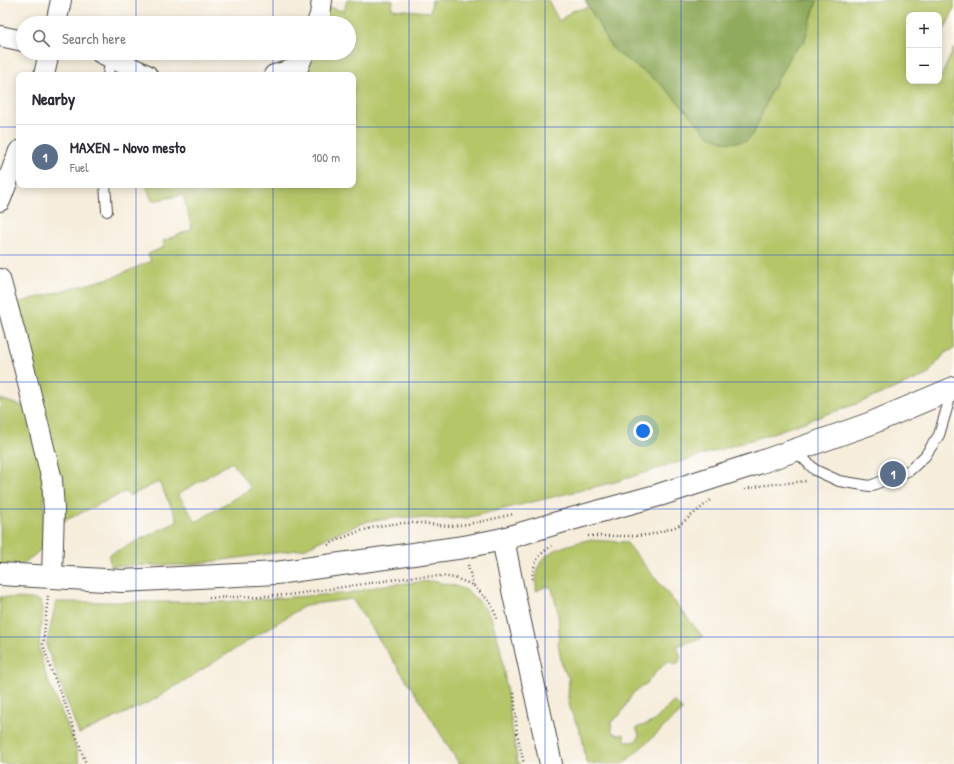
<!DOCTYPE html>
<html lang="en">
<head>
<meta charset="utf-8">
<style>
	:root { --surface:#fff; --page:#f2f2f3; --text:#2b2b33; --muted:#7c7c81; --line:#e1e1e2; --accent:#d93025 }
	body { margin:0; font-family:"Patrick Hand",sans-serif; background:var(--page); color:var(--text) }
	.controls { position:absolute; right:12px; top:12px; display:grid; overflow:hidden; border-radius:8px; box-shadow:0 2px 10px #0003 }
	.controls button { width:36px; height:36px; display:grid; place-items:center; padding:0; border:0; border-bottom:1px solid var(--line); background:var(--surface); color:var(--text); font:20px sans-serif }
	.you { position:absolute; left:643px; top:431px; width:14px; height:14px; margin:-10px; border:3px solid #fff; border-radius:50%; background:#1a73e8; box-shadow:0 0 0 6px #1a73e833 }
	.badge { display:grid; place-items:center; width:26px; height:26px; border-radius:50%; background:var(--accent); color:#fff; font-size:13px; font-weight:700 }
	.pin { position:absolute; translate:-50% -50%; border:2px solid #fff; box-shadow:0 1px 4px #0006 }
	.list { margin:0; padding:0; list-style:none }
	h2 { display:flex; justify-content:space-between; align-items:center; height:52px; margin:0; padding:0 16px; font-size:17px }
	h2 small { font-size:13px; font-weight:400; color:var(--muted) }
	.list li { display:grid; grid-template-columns:26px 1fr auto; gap:12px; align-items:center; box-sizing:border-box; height:64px; padding:0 16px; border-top:1px solid var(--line) }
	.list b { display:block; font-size:15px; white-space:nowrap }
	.list p { margin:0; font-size:13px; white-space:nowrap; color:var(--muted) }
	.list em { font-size:13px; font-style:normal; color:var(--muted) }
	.icon { flex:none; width:22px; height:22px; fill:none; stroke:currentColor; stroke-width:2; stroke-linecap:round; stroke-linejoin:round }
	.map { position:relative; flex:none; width:954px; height:764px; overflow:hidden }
	.search { position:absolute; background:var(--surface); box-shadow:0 2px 10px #0003; left:16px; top:16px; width:340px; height:44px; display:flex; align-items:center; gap:10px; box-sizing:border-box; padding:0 14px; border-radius:22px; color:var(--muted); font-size:15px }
	.panel { position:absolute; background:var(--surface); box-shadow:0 2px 10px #0003; left:16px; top:72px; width:340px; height:116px; border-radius:8px }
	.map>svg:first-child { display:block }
	.green { fill:#b5c669; stroke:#70784a; fill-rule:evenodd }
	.forest { fill:#90ab5d; stroke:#5e6b44 }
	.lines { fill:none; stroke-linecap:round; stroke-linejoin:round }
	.service-casing { stroke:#494845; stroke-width:12 }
	.minor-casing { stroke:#494845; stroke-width:22 }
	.tertiary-casing { stroke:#494845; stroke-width:24 }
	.path { stroke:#494845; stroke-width:2.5; stroke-dasharray:1 3; stroke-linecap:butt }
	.service { stroke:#fff; stroke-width:10 }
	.minor { stroke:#fff; stroke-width:20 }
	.tertiary { stroke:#fff; stroke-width:22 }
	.grid { fill:none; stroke:#1d4ed8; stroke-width:1; stroke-opacity:0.55 }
</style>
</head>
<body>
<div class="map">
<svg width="954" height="764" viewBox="0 0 954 764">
	<rect width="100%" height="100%" fill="#fdfcf7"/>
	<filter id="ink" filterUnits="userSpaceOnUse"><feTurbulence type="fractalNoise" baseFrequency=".025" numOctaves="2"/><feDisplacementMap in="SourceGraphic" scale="8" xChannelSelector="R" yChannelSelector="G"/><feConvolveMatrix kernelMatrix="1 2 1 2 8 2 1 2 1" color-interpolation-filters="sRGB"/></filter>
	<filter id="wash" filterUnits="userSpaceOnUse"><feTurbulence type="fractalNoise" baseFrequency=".012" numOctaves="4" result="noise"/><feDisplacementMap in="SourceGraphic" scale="16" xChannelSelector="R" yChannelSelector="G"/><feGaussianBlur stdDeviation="0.9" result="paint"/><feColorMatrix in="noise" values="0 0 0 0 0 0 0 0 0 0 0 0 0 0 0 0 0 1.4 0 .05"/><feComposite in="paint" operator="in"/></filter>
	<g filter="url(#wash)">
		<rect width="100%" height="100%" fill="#f6eddb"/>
		<g class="green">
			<path d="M 347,0 L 393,0 L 392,9 L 430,12 L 432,0 L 548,0 L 559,21 L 572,11 L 589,7 L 611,47 L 616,52 L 653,78 L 667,90 L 709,136 L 756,129 L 770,93 L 790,56 L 794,51 L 804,42 L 817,0 L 954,0 L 954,9 L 939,41 L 939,15 L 909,15 L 909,81 L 939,81 L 954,48 L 954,349 L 946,352 L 927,375 L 859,403 L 767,435 L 615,482 L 466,518 L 439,519 L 404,517 L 369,521 L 330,536 L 304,549 L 186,565 L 110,566 L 109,555 L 178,521 L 159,482 L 129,496 L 125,492 L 62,522 L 13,304 L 114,277 L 151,261 L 148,254 L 164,247 L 163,241 L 192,229 L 183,195 L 152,201 L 146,185 L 353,185 L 353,75 L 272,75 L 304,53 L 349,53 L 349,23 L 312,23 L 314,4 L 344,11 ZM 232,462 L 251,488 L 196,522 L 178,494 Z"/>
			<path d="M 0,399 L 29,408 L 44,472 L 45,537 L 39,551 L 24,564 L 5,566 L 0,565 Z"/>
			<path d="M 587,540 L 626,542 L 703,637 L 677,646 L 681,657 L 677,665 L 668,661 L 656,672 L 647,683 L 633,693 L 620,715 L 611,722 L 612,732 L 618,735 L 624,734 L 625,740 L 629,742 L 636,741 L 638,738 L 639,734 L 636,728 L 653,722 L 674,701 L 683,710 L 623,764 L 588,764 L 586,762 L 582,736 L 572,714 L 568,700 L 569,679 L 562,666 L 558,643 L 559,633 L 558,612 L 552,588 L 547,586 L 536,591 C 536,585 536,578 537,572 C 541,550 568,545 587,540 Z"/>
			<path d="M 432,581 L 452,585 L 466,590 L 481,603 L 491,617 L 500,646 L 517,760 L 520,764 L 459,764 L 423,705 L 352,599 L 306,605 L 150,702 L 79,734 L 47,648 L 47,642 L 56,602 L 221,602 L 351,593 L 384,585 Z"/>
			<path d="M 0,597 L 32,599 L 40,601 C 46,617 37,635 40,652 C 45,682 62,709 72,738 C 75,746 78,755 80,764 L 0,764 Z"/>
		</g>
		<path class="forest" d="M 585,0 L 817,0 L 804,42 L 794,51 L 790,56 L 770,93 L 756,129 L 747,141 L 729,143 L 709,136 L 667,90 L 653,78 L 616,52 L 611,47 Z"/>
	</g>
	<g filter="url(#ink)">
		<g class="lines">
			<defs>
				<g id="service">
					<path d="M 108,75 L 111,58"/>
					<path d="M 105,185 L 107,211"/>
					<path d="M 796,451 L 815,470 L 839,481 L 870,486 L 910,470 L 925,456 L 939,435 L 952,391"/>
				</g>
				<g id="minor">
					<path d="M 56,23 L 61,0"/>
					<path d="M 317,23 L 320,15 L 322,0"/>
					<path d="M 0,36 L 23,41"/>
					<path d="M 101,53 L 147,75"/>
					<path d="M 44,75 L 49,53"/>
					<path d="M 274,75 L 298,68 L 304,53"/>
					<path d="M 0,201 L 19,151"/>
					<path d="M 0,279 L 19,347 L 52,480 L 54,509 L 52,577"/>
				</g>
				<g id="tertiary">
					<path d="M 503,539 L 514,595 L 551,764"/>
					<path d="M 0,574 L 122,581 L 276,573 L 464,547 L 503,539 L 557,523 L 659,495 L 761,462 L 869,424 L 954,388"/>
				</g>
			</defs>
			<use href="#service" class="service-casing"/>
			<use href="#minor" class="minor-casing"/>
			<use href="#tertiary" class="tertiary-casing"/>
			<g class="path">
				<path d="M 745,489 L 766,485 L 806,481"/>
				<path d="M 588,536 L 633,536 L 648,535 L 663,531 L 678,526 L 711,500"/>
				<path d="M 328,545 C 360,529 384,522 420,523 C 433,524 447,527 460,525 C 478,523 496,518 514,514"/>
				<path d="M 468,565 L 473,585"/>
				<path d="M 532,579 C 534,561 538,555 552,546"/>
				<path d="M 48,596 L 43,644 L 50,667 L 65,703 L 86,764"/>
				<path d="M 209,598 L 288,595 L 412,577 L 441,576 L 455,578 L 473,585 L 490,602 L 498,620"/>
				<path d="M 514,693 L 517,733 L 524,764"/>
			</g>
			<use href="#service" class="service"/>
			<use href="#minor" class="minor"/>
			<use href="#tertiary" class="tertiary"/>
		</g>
	</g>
	<path class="grid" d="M 136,0 L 136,23M 273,0 L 273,23M 409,0 L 409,764M 545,0 L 545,764M 681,0 L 681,764M 818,0 L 818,764M 136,53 L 136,75M 273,53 L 273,75M 0,127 L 19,127M 353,127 L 954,127M 136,185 L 136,764M 273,185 L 273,764M 0,255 L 954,255M 0,382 L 954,382M 0,509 L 954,509M 0,637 L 954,637"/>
</svg>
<div class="controls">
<button>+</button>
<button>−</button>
</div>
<div class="you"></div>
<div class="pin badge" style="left:893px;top:474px;background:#5c6f8a">1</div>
<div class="search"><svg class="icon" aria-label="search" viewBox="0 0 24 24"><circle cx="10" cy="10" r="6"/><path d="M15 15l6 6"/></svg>Search here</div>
<section class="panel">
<h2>Nearby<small></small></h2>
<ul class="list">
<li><span class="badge" style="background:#5c6f8a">1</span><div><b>MAXEN - Novo mesto</b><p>Fuel</p></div><em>100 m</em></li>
</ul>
</section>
</div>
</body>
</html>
